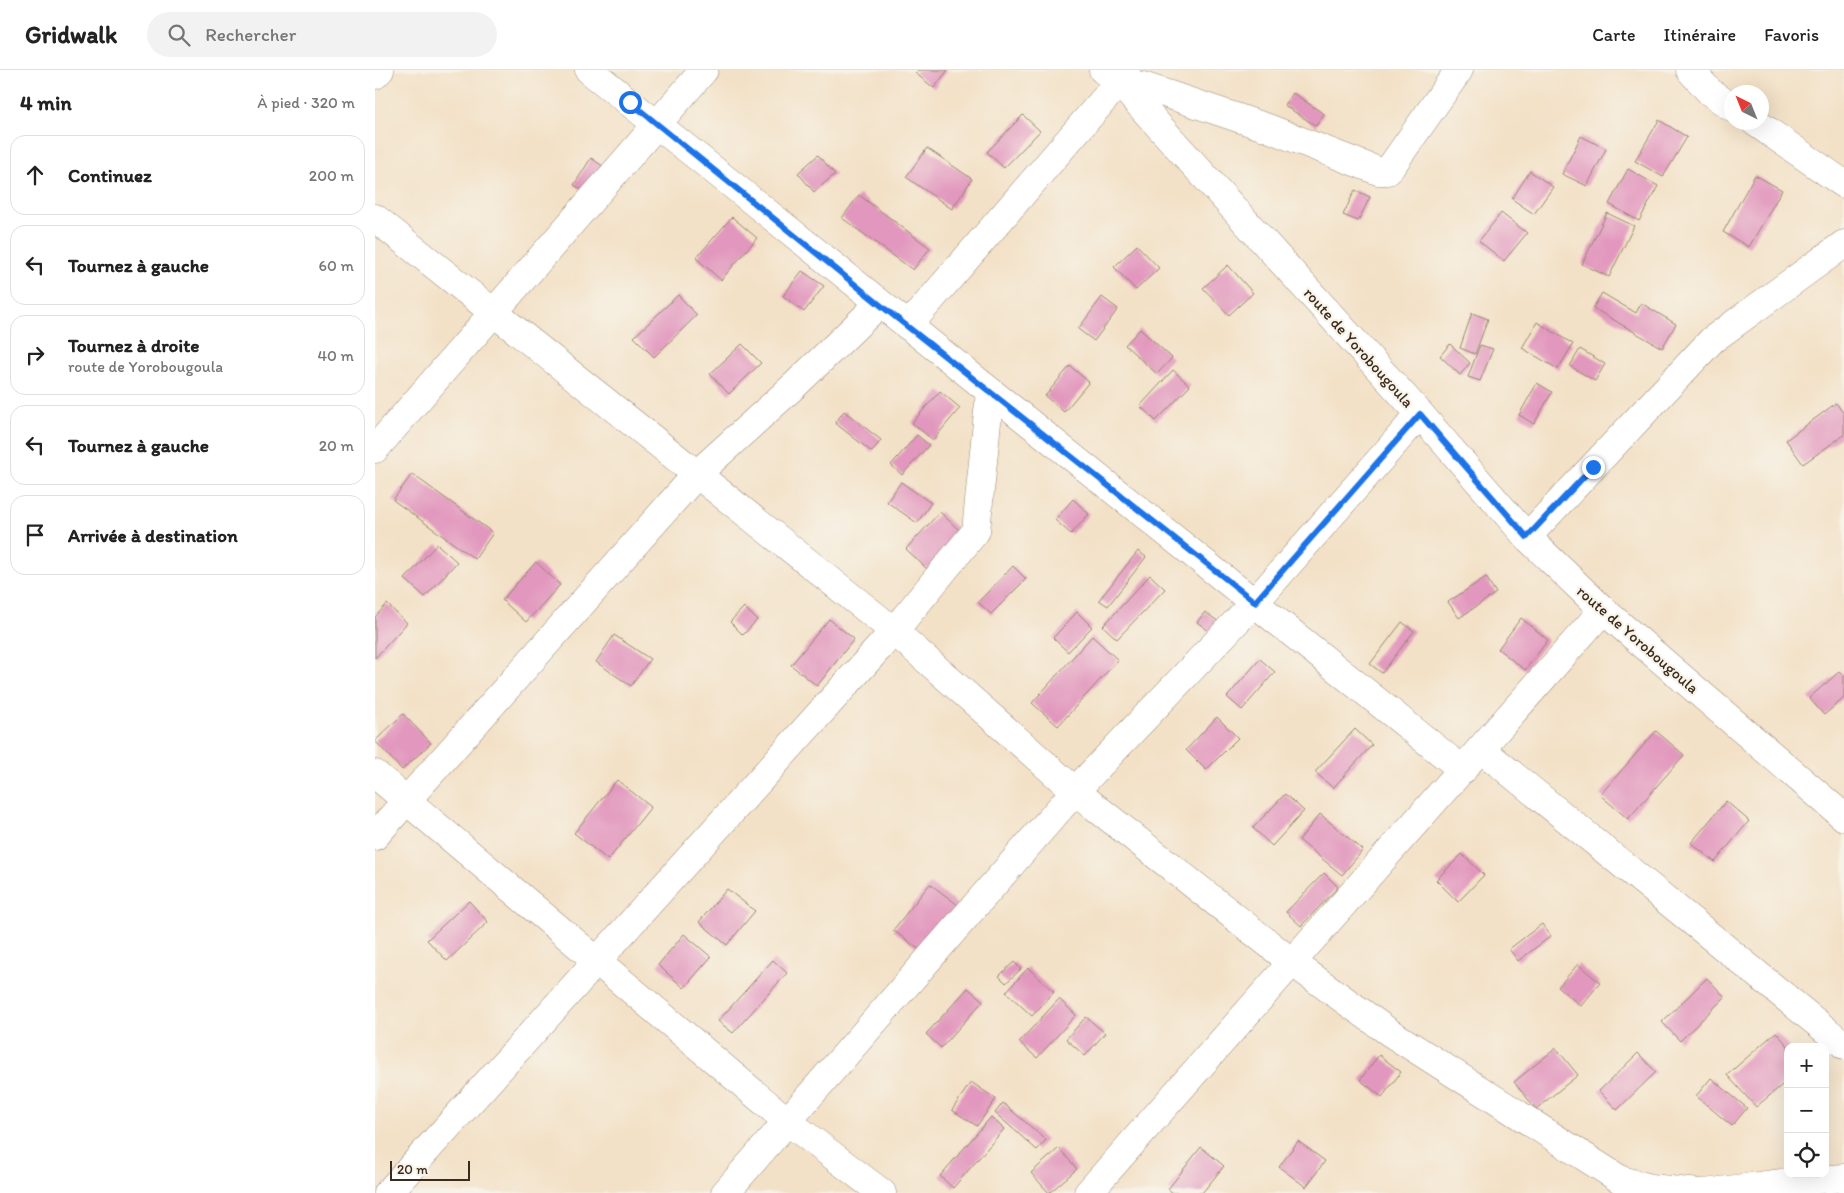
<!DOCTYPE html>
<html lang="fr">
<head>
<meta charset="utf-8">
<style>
	:root { --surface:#fff; --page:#f2f2f2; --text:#222; --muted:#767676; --line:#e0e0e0 }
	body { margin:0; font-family:Itim,sans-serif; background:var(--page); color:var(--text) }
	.controls { position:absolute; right:15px; bottom:15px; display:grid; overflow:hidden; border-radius:10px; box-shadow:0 5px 20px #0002 }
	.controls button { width:45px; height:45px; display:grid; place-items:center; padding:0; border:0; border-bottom:1px solid var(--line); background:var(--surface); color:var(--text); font:25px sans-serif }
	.compass { position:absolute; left:1349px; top:15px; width:45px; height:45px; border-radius:50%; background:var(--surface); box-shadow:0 5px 20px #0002; rotate:317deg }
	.scale { position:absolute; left:15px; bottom:12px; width:80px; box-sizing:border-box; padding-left:5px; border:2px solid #3b2a1e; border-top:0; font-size:14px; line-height:18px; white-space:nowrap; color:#3b2a1e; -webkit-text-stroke:4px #f7f3e8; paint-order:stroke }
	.stop { position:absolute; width:15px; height:15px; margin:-11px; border:4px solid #1a73e8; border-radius:50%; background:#fff }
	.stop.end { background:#1a73e8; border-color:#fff; box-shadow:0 1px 5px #0008 }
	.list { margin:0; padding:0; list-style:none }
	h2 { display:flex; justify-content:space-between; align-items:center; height:65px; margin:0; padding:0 20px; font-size:21px }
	h2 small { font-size:16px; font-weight:400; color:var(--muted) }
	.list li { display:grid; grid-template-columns:32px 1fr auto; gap:15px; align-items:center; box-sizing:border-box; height:80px; margin:0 10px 10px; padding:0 10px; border:1px solid var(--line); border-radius:15px }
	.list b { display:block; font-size:19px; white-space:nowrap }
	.list p { margin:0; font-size:16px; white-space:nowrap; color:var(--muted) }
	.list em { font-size:16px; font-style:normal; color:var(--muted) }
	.icon { flex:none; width:28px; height:28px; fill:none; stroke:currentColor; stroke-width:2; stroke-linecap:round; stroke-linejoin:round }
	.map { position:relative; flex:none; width:1469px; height:1123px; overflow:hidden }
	header { display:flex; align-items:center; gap:30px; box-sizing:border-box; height:70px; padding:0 25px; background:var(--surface); border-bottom:1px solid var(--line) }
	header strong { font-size:24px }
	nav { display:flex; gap:28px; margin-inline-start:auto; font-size:18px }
	.search { width:350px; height:45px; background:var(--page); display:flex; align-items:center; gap:12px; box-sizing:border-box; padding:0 18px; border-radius:28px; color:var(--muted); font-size:19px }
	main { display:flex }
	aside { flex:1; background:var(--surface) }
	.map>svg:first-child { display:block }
	.building { fill:#e298be }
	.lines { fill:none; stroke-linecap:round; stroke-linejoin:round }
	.street-casing { stroke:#978672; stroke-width:29 }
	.secondary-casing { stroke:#978672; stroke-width:29 }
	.street { stroke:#fff; stroke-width:28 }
	.secondary { stroke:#fff; stroke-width:28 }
	.route { stroke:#1a73e8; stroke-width:6 }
	.labels { text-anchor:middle; stroke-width:4.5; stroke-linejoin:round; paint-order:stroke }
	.street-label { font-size:16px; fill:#3b2a1e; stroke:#f7f3e8 }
</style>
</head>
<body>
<header>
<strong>Gridwalk</strong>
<div class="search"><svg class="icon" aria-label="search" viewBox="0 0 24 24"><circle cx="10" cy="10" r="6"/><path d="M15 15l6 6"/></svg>Rechercher</div>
<nav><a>Carte</a><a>Itinéraire</a><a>Favoris</a></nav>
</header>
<main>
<aside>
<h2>4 min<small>À pied · 320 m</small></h2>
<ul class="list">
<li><svg class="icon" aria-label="ahead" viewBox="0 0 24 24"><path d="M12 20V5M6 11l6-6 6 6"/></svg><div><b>Continuez</b></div><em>200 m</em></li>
<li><svg class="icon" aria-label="left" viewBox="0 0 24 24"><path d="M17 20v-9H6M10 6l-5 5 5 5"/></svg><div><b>Tournez à gauche</b></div><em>60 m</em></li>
<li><svg class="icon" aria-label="right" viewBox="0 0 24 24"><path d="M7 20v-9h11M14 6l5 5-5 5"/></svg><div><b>Tournez à droite</b><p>route de Yorobougoula</p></div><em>40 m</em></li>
<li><svg class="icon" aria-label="left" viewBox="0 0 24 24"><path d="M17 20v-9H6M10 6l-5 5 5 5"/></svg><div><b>Tournez à gauche</b></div><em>20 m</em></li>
<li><svg class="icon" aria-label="arrive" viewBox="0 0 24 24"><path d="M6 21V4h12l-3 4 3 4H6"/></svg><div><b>Arrivée à destination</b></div></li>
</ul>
</aside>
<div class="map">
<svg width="1469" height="1123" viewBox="0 0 1469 1123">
	<rect width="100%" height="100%" fill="#f7f3e8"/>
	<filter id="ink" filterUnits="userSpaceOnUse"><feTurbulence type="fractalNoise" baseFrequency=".02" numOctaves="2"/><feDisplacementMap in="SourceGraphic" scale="10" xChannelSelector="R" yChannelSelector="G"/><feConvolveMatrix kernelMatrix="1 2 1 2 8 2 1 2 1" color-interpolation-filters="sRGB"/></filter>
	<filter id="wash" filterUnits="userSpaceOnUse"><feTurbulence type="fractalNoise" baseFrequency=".0096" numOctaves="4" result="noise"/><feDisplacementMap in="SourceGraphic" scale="20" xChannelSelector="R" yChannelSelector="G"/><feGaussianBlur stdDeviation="1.12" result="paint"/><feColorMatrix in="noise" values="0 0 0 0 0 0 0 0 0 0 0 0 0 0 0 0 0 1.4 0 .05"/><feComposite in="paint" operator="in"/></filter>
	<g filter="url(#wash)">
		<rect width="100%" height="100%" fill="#f3e1c7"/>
		<g id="blocks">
			<g class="building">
				<path d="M 543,0 L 573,0 L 559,18 L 540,3 Z"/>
				<path d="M 918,23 L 949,44 L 941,56 L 909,35 Z"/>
				<path d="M 648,45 L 665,61 L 629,98 L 612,82 Z"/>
				<path d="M 1284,50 L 1312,67 L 1288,107 L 1260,91 Z"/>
				<path d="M 1206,66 L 1231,79 L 1212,116 L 1187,104 Z"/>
				<path d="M 552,78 L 597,109 L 577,139 L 531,107 Z"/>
				<path d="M 443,85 L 460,104 L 439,122 L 423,103 Z"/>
				<path d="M 216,88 L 235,101 L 218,127 L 199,115 Z"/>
				<path d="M 1253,99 L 1283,116 L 1264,151 L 1234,134 Z"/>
				<path d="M 1155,101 L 1178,117 L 1159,144 L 1137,129 Z"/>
				<path d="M 1380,105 L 1407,120 L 1374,177 L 1348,162 Z"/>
				<path d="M 980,120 L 995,127 L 983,151 L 968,145 Z"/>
				<path d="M 484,125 L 555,178 L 538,200 L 467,148 Z"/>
				<path d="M 1126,143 L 1152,163 L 1129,191 L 1104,171 Z"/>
				<path d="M 1232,143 L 1259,156 L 1234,207 L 1207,194 Z"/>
				<path d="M 357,147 L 382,168 L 346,210 L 321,188 Z"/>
				<path d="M 762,175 L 784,198 L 761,220 L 739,197 Z"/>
				<path d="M 853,195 L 878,223 L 854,245 L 828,218 Z"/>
				<path d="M 427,201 L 449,216 L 429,242 L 408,226 Z"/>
				<path d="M 1227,223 L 1261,243 L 1266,233 L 1301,254 L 1287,278 L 1218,238 Z"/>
				<path d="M 303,225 L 322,245 L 279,287 L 259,267 Z"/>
				<path d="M 727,227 L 743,239 L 719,271 L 703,259 Z"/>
				<path d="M 1097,243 L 1113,249 L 1100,284 L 1085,278 Z"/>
				<path d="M 1162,252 L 1198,274 L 1183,299 L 1147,278 Z"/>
				<path d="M 765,259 L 797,288 L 782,304 L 750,275 Z"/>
				<path d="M 367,274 L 386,293 L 354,324 L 335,304 Z"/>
				<path d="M 1075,274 L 1095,293 L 1085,305 L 1065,286 Z"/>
				<path d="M 1105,275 L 1118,279 L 1105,311 L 1093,307 Z"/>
				<path d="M 1205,279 L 1230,294 L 1220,311 L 1195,296 Z"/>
				<path d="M 695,296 L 714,312 L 689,342 L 670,326 Z"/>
				<path d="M 798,300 L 815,316 L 781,351 L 765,336 Z"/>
				<path d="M 1162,313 L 1177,322 L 1159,354 L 1144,345 Z"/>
				<path d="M 565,321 L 585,338 L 558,370 L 537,353 Z"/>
				<path d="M 1461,333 L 1469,344 L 1469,365 L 1428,394 L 1411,370 Z"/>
				<path d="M 469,341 L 506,370 L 497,382 L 460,353 Z"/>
				<path d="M 542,365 L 554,375 L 527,405 L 516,395 Z"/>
				<path d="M 37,404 L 118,463 L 100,489 L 18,430 Z"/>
				<path d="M 526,412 L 556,433 L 542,453 L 512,432 Z"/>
				<path d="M 698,429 L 714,444 L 696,464 L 680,450 Z"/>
				<path d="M 565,442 L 587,463 L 553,500 L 531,479 Z"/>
				<path d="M 62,474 L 82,492 L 50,527 L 30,509 Z"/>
				<path d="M 763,481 L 771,487 L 733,536 L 724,530 Z"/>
				<path d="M 161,492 L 185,515 L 151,552 L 127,530 Z"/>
				<path d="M 638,496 L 651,509 L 616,544 L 603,532 Z"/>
				<path d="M 775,505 L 790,519 L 742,569 L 728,556 Z"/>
				<path d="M 1111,507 L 1121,523 L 1084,548 L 1073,532 Z"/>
				<path d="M 12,534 L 32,553 L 0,588 L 0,547 Z"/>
				<path d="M 369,537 L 382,550 L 368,565 L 355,552 Z"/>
				<path d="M 702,542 L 717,557 L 693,582 L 678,568 Z"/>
				<path d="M 830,542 L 851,557 L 843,568 L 822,552 Z"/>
				<path d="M 1146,548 L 1173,570 L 1150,600 L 1123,579 Z"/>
				<path d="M 454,549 L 479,569 L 442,616 L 416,595 Z"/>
				<path d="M 1027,552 L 1039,561 L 1007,603 L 995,594 Z"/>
				<path d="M 239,565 L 275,589 L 256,616 L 221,592 Z"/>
				<path d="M 717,566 L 743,590 L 683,656 L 657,633 Z"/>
				<path d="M 885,589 L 900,602 L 867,640 L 852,627 Z"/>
				<path d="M 1465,601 L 1469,605 L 1469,628 L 1449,645 L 1434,628 Z"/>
				<path d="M 28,644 L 56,673 L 27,700 L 0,671 Z"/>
				<path d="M 842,647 L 863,668 L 831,700 L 811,680 Z"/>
				<path d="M 980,659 L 997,675 L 958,718 L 940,702 Z"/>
				<path d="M 1281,661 L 1309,685 L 1253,749 L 1225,725 Z"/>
				<path d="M 242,710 L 276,737 L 233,790 L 199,763 Z"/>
				<path d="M 910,724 L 929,741 L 897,776 L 878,758 Z"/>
				<path d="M 1351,731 L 1374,751 L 1340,792 L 1316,773 Z"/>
				<path d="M 945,744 L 988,780 L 967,805 L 924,770 Z"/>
				<path d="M 1087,784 L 1109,805 L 1083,832 L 1061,810 Z"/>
				<path d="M 949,803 L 963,817 L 926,856 L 911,842 Z"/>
				<path d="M 555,814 L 583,835 L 546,881 L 518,860 Z"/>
				<path d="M 352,819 L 380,841 L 352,875 L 324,852 Z"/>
				<path d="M 94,831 L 113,852 L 72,891 L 52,870 Z"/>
				<path d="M 1167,854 L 1176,866 L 1143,891 L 1134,879 Z"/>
				<path d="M 309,864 L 336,887 L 309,918 L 283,895 Z"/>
				<path d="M 398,890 L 412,903 L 358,963 L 343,951 Z"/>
				<path d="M 639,892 L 646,899 L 631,913 L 624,906 Z"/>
				<path d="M 1203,894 L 1225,913 L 1206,936 L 1183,917 Z"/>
				<path d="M 653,898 L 679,922 L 657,946 L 631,922 Z"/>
				<path d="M 1332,908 L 1350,927 L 1305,971 L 1287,952 Z"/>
				<path d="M 593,918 L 608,931 L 566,978 L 551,964 Z"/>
				<path d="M 684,929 L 701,945 L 662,988 L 644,972 Z"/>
				<path d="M 711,947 L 730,963 L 710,986 L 691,969 Z"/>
				<path d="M 1401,962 L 1413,976 L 1413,1010 L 1381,1037 L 1352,1005 Z"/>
				<path d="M 1181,978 L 1203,1005 L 1161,1039 L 1139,1012 Z"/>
				<path d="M 1263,983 L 1281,1002 L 1242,1040 L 1224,1021 Z"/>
				<path d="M 1004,985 L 1026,1002 L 1007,1027 L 985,1010 Z"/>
				<path d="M 1336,1008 L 1372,1038 L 1357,1056 L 1321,1026 Z"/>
				<path d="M 596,1012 L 621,1029 L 602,1056 L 577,1040 Z"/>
				<path d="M 628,1033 L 671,1070 L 662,1080 L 620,1043 Z"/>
				<path d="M 616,1047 L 629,1059 L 578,1118 L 565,1106 Z"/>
				<path d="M 923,1071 L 950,1091 L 931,1117 L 904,1097 Z"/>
				<path d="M 826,1077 L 849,1096 L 827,1123 L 798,1123 L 793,1119 Z"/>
				<path d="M 684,1078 L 702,1099 L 674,1123 L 656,1103 Z"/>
			</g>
		</g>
	</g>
	<g filter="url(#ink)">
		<use href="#blocks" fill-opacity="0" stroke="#978672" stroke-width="1"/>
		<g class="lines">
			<defs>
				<g id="street">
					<path d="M 214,0 L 1088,700"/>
					<path d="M 1315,0 L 1335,22 L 1356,37"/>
					<path d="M 0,5 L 5,0"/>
					<path d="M 744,12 L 768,16 L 893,58 L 1003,101 L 1013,101 L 1084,0"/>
					<path d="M 1380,52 L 1469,114"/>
					<path d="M 0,148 L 519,561 L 700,721 L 918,893 L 1014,962 L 1246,1110 L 1276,1118 L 1324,1123"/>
					<path d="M 533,256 L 744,12 L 751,0"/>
					<path d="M 0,379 L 329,0"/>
					<path d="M 1152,467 L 1337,270 L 1469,174"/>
					<path d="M 1106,679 L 1469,975"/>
					<path d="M 0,704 L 412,1051 L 507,1123"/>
					<path d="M 0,766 L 322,404 L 421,314 L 504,234"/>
					<path d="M 13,1123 L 519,561 L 601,461 L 615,322"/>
					<path d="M 350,1123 L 700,721 L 880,532 L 1045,344"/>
					<path d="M 713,1123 L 1228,540"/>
					<path d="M 1330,1123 L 1413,1112 L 1469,1108"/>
				</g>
				<path id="secondary" d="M 728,0 L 744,12 L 1045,344 L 1152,467 L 1228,540 L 1469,747"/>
			</defs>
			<use href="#street" class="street-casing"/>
			<use href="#secondary" class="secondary-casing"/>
			<use href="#street" class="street"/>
			<use href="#secondary" class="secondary"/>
		</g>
	</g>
	<g class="lines" filter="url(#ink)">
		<path class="route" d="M 255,32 L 504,234 L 880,532 L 1045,344 L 1152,467 L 1218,397"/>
	</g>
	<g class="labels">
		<g class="street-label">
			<text transform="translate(984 277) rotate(48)" y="6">route de Yorobougoula</text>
			<text transform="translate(1263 569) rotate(41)" y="6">route de Yorobougoula</text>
		</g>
	</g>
</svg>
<div class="controls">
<button>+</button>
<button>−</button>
<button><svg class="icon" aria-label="locate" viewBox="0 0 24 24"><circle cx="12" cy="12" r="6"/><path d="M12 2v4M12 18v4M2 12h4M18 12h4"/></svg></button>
</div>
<svg class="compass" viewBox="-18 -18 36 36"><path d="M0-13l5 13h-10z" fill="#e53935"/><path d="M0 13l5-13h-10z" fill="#767676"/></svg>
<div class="scale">20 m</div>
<div class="stop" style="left:255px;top:32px"></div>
<div class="stop end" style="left:1218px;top:397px"></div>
</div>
</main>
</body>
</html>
